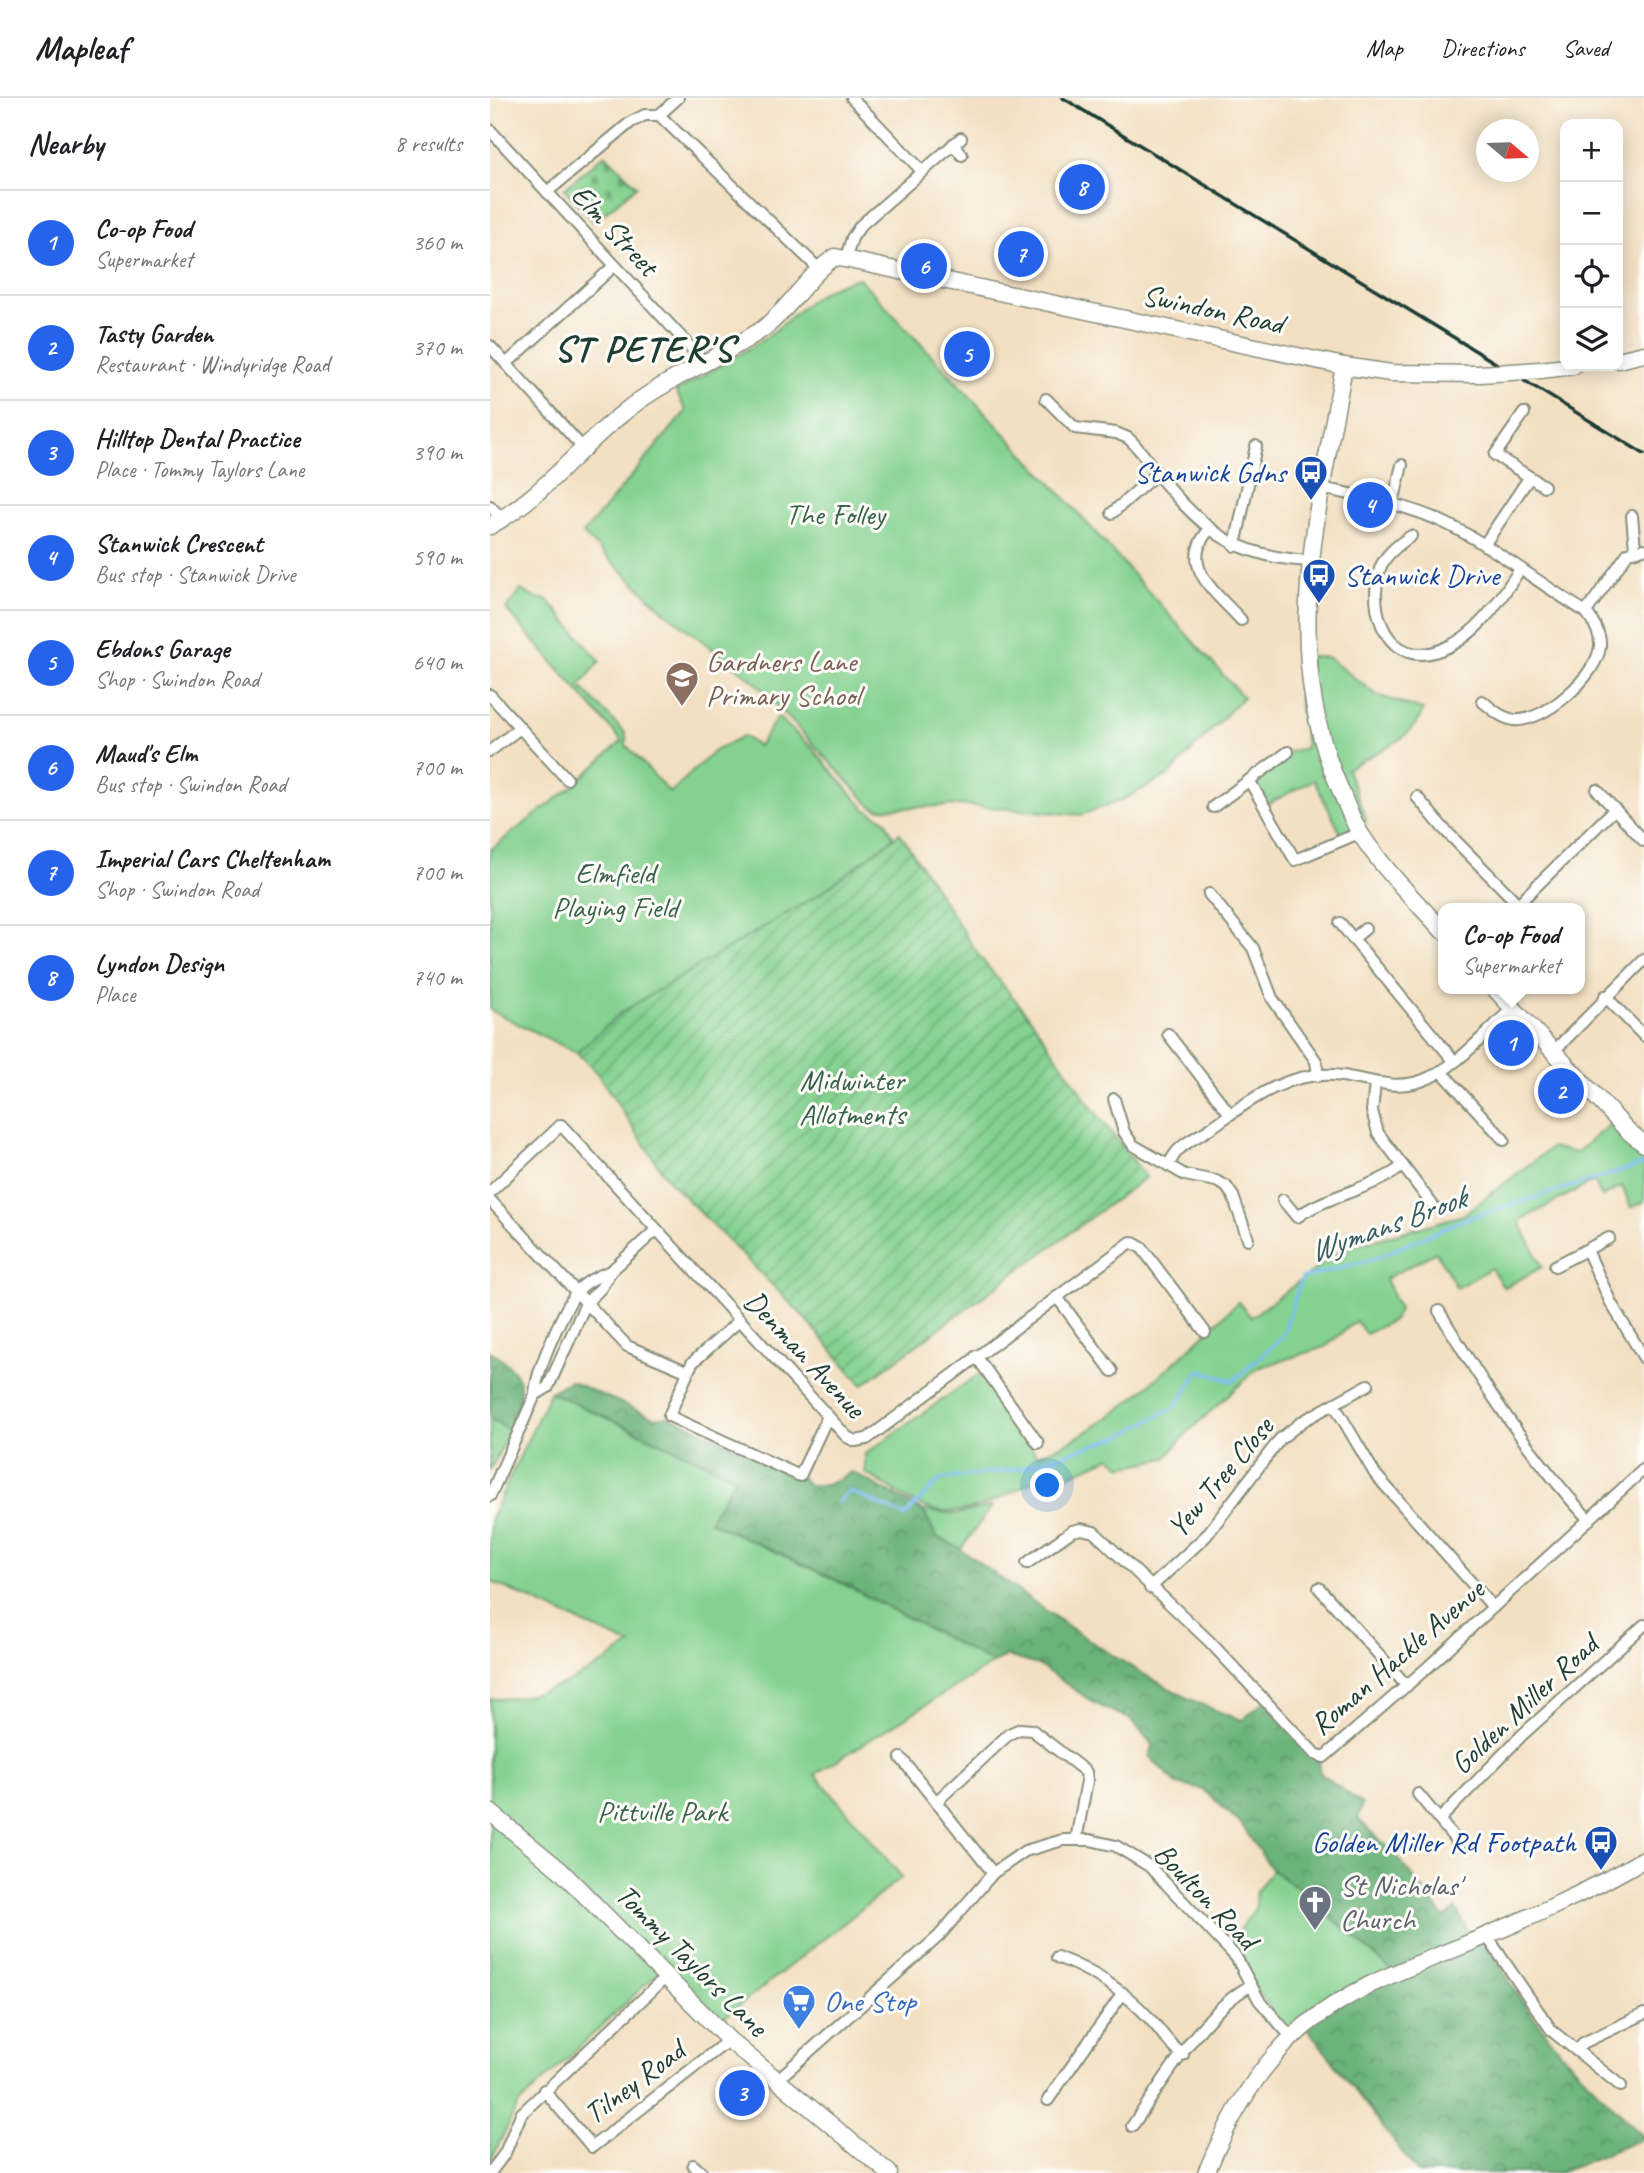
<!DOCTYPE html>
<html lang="en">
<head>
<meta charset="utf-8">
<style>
	:root { --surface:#fff; --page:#f6f6f6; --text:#202124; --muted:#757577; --line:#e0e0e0; --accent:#2563eb }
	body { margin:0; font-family:Caveat,sans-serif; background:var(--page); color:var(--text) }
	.controls { position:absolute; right:21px; top:21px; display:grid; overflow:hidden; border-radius:14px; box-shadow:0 4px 18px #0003 }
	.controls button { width:63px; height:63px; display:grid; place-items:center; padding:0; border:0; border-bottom:2px solid var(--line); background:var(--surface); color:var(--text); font:35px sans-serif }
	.compass { position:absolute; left:986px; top:21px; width:63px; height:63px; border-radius:50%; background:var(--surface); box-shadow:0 4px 18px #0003; rotate:109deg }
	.you { position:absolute; left:558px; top:1388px; width:24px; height:24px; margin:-18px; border:5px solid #fff; border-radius:50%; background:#1a73e8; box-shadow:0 0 0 10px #1a73e833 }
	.badge { display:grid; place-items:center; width:46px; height:46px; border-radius:50%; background:var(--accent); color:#fff; font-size:23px; font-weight:700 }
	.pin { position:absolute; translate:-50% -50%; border:4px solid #fff; box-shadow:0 2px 7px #0006 }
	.popup { position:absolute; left:948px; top:805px; width:147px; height:91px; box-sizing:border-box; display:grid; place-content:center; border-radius:14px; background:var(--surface); filter:drop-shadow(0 2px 5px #0005); font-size:23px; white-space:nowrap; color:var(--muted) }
	.popup b { font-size:26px; color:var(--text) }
	.popup::after { content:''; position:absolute; left:50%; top:100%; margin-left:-14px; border:14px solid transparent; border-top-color:var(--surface) }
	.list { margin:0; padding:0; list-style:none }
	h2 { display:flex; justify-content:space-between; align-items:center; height:91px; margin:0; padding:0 28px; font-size:30px }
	h2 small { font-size:23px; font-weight:400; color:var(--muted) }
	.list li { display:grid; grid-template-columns:46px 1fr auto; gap:21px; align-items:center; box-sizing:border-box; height:105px; padding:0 28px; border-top:2px solid var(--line) }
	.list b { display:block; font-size:26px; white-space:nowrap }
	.list p { margin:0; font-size:23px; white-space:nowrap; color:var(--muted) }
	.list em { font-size:23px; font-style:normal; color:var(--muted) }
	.icon { flex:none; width:38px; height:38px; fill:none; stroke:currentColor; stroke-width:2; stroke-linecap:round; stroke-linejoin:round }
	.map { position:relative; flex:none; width:1154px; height:2075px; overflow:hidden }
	header { display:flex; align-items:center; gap:42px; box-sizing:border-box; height:98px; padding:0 35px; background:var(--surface); border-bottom:2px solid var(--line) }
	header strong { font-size:33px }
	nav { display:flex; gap:38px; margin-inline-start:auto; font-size:24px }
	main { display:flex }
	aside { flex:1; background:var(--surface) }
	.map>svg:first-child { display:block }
	.green { fill:#84d190; stroke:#528762; stroke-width:2 }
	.forest { fill:url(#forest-crowns); stroke:#457857; stroke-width:2 }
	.cemetery { fill:url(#cemetery-stones); stroke:#528762; stroke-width:2 }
	.garden { fill:url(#garden-furrows); stroke:#528762; stroke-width:2 }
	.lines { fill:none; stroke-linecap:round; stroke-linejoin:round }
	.stream { stroke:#7bbdf0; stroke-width:3.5 }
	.street-casing { stroke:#898e7c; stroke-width:14 }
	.secondary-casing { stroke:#898e7c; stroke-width:19 }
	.street { stroke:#fff; stroke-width:10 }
	.secondary { stroke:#fff; stroke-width:16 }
	.rail { stroke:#1f3d34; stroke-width:3.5 }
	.secondary-bridge-casing { stroke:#898e7c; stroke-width:19; stroke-linecap:butt }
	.secondary-bridge { stroke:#fff; stroke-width:16 }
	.labels { text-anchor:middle; stroke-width:6; stroke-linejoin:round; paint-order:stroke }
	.street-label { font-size:30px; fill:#1f3d34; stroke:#fdfcf7 }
	.transit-label { font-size:30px; fill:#164399; stroke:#fdfcf7; text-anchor:end }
	.park-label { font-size:30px; fill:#38624b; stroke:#fdfcf7 }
	.education-label { font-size:30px; fill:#785e54; stroke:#fdfcf7; text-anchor:start }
	.worship-label { font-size:30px; fill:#5b616d; stroke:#fdfcf7; text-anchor:start }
	.shop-label { font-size:30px; fill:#366cbe; stroke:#fdfcf7; text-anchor:start }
	.water-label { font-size:32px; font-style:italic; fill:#365d63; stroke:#fdfcf7 }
	.district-label { font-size:37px; font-weight:bold; letter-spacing:2px; fill:#1f3d34; stroke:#fdfcf7 }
</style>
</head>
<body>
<header>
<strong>Mapleaf</strong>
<nav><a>Map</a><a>Directions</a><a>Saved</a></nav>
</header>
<main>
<aside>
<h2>Nearby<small>8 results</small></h2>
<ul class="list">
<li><span class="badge">1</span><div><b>Co-op Food</b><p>Supermarket</p></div><em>360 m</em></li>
<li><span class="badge">2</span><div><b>Tasty Garden</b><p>Restaurant · Windyridge Road</p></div><em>370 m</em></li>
<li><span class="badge">3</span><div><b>Hilltop Dental Practice</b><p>Place · Tommy Taylors Lane</p></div><em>390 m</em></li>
<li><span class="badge">4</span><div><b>Stanwick Crescent</b><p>Bus stop · Stanwick Drive</p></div><em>590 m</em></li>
<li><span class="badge">5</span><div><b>Ebdons Garage</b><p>Shop · Swindon Road</p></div><em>640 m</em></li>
<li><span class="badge">6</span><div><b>Maud's Elm</b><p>Bus stop · Swindon Road</p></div><em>700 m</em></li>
<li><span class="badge">7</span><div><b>Imperial Cars Cheltenham</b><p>Shop · Swindon Road</p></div><em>700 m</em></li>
<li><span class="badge">8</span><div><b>Lyndon Design</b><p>Place</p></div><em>740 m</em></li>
</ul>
</aside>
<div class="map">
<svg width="1154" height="2075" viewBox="0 0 1154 2075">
	<defs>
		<pattern id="forest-crowns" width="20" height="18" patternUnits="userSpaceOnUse" patternTransform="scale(1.75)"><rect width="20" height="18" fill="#6bb37a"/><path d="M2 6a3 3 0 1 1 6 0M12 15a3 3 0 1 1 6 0" fill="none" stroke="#579365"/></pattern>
		<pattern id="cemetery-stones" width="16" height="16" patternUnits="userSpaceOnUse" patternTransform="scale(1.75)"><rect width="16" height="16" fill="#84d190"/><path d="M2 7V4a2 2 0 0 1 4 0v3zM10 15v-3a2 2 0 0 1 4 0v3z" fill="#6bab76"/></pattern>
		<pattern id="garden-furrows" width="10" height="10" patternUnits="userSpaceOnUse" patternTransform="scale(1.75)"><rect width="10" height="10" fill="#84d190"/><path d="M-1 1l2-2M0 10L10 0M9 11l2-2" fill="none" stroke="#6bab76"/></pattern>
	</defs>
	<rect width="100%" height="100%" fill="#fdfcf7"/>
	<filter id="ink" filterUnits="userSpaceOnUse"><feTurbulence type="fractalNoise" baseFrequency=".0143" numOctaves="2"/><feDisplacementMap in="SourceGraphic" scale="14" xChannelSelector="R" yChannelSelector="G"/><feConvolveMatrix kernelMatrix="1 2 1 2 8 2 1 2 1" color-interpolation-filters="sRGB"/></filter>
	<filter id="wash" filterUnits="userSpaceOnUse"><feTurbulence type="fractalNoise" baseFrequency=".00686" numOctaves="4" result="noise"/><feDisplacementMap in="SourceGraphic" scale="28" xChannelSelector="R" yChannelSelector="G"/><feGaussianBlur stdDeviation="1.57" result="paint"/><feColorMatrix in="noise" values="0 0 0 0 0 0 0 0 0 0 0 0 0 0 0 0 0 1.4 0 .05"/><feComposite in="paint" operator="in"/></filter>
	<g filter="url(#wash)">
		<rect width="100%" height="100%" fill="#f3e0c3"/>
		<g class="green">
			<path d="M 369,180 L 562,386 L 753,599 L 679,677 L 632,702 L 591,717 L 473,707 L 388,711 L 380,707 L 265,584 L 175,514 L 93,436 L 196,313 L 186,294 C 216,275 250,258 279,237 C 314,211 323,191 369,180 Z"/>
			<path d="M 31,492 L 45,500 L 58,502 L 110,563 L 90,588 L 135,635 L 137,642 L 135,646 L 180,695 L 224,653 L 253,638 L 268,648 L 288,619 L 322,650 L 374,710 L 395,722 L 404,740 L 331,795 L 132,914 L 87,955 L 0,912 L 0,752 L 83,688 L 132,643 L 16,511 Z"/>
			<path d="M 818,559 L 837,559 L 887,597 L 933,612 C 920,646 886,652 857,671 L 876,722 L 869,735 L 854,742 L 824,682 L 774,708 L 759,682 L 798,654 L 816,650 L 809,601 L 819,573 Z"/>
			<path d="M 1127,1020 L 1154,1046 L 1154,1104 L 1141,1110 L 1132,1088 L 1112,1099 L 1104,1083 L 1029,1123 L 1052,1169 L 1014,1190 L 1001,1170 L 967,1190 L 946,1154 L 895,1181 L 909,1211 L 905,1221 L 876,1236 L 866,1223 L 835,1249 L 768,1270 L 698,1334 L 676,1360 L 632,1369 L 621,1359 L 559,1386 L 552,1378 C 518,1397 471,1426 431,1408 C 410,1399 395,1385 375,1375 L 375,1356 L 489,1276 L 547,1357 C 620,1334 693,1256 748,1204 L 761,1219 L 853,1151 L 973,1117 L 1062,1049 L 1086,1055 Z"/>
			<path d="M 0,1253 C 55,1288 21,1328 0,1373 Z"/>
			<path d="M 60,1294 L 246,1379 L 219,1423 L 350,1484 L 503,1565 L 325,1676 L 412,1779 L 230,1923 L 173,1870 L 28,2007 L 0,2064 L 0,1601 C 57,1601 95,1578 141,1547 L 0,1483 L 0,1422 Z"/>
			<path d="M 502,1408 L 471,1451 L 447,1439 L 433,1413 L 467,1416 Z"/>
			<path d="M 782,1772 L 813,1793 L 905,1875 L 802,1940 L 737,1850 L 766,1809 L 766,1794 Z"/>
		</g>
		<g class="forest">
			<path d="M 0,1253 C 37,1276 36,1295 19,1332 L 0,1320 Z"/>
			<path d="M 80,1283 L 165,1320 L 179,1318 L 310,1378 L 318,1387 L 337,1387 L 362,1374 L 433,1413 L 447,1439 L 469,1450 C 549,1508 659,1592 752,1622 L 775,1603 L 829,1659 L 830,1675 L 872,1706 L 868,1721 L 905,1756 L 955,1820 L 966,1810 L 983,1843 L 997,1847 L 1035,1908 L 1076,1960 L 1154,2040 L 1069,2075 L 928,2075 L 815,1927 L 904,1875 L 813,1793 L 782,1772 L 751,1726 L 714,1692 L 687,1686 L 659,1658 L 664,1648 L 640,1621 L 606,1606 L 548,1567 L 517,1558 L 503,1565 L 350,1484 L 219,1423 L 246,1379 L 60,1294 Z"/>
		</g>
		<path class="cemetery" d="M 115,56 L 147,88 L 104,124 L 74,91 Z"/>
		<path class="garden" d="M 410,735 L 489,858 L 542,922 L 597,1003 L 656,1079 L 372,1287 L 314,1219 L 178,1082 L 107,975 L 87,955 L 132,914 L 331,795 Z"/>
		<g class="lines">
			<path class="stream" d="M 348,1405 L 359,1393 L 415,1418 L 451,1381 L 529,1371 L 631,1338 L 686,1308 L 709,1272 L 743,1283 L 792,1239 L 812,1180 L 884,1161 L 975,1121 L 1154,1066"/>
		</g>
	</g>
	<g filter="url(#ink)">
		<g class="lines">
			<defs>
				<g id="street">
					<path d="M 362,0 L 431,72"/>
					<path d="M 169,17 L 188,0"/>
					<path d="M 0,32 L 215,265"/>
					<path d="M 463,46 L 472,57"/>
					<path d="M 57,94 L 141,24 L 155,17 L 169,17 L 328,170"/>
					<path d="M 355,163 L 362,140 L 371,127 L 471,40"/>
					<path d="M 0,248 L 93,350"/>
					<path d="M 16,266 L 124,168"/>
					<path d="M 556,301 L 585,330 L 626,335 L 638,340 C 652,352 661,369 673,383 C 717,436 749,459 820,463"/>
					<path d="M 1034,315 L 1005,357 L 1054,388"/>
					<path d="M 831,390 C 873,399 916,406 955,425 C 1005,449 1048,485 1096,514 C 1103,523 1111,535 1110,548 C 1108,577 1054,625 1024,622 C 1011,620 1002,611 992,603"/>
					<path d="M 903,405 L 912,367"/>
					<path d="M 0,408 L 12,421"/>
					<path d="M 622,415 L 667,375"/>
					<path d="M 1142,418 L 1145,450"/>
					<path d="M 719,432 C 687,468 727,495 751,522"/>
					<path d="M 921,438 C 909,446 897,455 891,468 C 875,511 898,574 953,551 C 988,537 1010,502 1030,471"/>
					<path d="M 994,447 L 1039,380"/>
					<path d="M 745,448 L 766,348"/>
					<path d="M 1096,514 L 1138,455 L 1154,451"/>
					<path d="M 0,597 L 77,681"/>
					<path d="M 0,653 L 30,630"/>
					<path d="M 759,682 L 805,762 L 869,735"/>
					<path d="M 1107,692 L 1154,743"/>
					<path d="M 927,699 L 953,730 L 1032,810"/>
					<path d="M 723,709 L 798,654"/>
					<path d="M 719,796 L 763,850 L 782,900 L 826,963 L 828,978"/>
					<path d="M 1028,806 L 1125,711"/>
					<path d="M 850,825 L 964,963"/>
					<path d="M 863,841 L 875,831"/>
					<path d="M 1115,898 L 1154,938"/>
					<path d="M 678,936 L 740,1016"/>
					<path d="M 1064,953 L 1154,862"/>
					<path d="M 951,973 L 1014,1042"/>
					<path d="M 885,985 L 882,1013 L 888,1035 L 944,1109"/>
					<path d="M 624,1001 L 634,1034 L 643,1047 L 695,1077 L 726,1083 L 736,1088 L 743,1098 L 758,1141"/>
					<path d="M 679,1068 C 685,1047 705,1041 721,1030 C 760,1002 801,970 852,978 C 879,982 904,992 931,983 C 966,971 996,934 1023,910"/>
					<path d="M 0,1094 L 71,1027 L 357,1339 L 365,1343 L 377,1341 L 641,1144 L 652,1150 L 715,1234"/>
					<path d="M 0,1102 L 137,1248 L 196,1273"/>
					<path d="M 793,1102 L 807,1119 C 839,1096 881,1092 913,1068"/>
					<path d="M 1097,1152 L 1121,1205 L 1154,1260"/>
					<path d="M 1065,1168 L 1119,1140"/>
					<path d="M 567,1199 L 622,1273"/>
					<path d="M 949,1213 C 995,1290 1039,1356 1099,1422"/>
					<path d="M 250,1222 L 202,1265 L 179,1318 L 310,1378 L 338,1318"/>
					<path d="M 486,1258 L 548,1345"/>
					<path d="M 45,1297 L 58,1289 L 96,1205 L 111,1190 L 121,1173 L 166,1132"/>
					<path d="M 845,1308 L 885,1376 L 1003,1509"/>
					<path d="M 0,1398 L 45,1297 C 45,1274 72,1216 85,1196 C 94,1184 108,1178 121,1173"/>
					<path d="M 537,1465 L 582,1433 L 591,1431 L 604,1434 L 719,1543 L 825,1656 L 834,1659 L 938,1569 L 1154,1371"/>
					<path d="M 660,1490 L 716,1438 L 790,1341 L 813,1323 L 878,1287"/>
					<path d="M 829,1490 L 917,1588"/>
					<path d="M 411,1660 L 503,1775"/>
					<path d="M 928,1696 L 970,1747"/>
					<path d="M 446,1704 L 519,1636 L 530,1631 L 542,1632 L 596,1674 L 597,1683 L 586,1742"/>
					<path d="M 950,1721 L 1032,1637 L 1154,1527"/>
					<path d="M 996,1837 L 1062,1933 L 1131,1988"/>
					<path d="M 567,1859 C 604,1873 634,1892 661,1922 C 672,1934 679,1947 693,1957"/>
					<path d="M 1087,1953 L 1093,1945 L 1154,1916"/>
					<path d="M 287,1982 L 449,1838 L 503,1775 L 535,1753 L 573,1742 L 600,1742 L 626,1748 L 659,1768 L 746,1859 L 769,1902 L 802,1940"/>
					<path d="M 54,1992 L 102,2049 L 239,1942"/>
					<path d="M 558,2002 L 633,1895"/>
					<path d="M 642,2028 C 674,1984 712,1914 760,1888"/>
					<path d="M 203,2067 L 212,2075"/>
					<path d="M 0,2075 L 15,2055 L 31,2016 L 175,1880"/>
				</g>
				<g id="secondary">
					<path d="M 1128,262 L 1154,256"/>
					<path d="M 854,268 C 829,410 788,552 850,691 C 856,706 862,722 870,735 C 892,770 925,802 953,833"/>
					<path d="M 1051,272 L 1083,268"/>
					<path d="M 0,428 C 56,396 84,354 133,315 C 175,280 230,261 274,230 C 301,209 317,178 345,159 L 854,268 L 901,275 L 990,276"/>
					<path d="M 1005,891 L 1138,1033 L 1154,1046"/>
					<path d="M 0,1714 L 70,1772 L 239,1942 L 399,2075"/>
					<path d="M 716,2075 C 739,2020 769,1965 816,1927 C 862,1889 918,1870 972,1848 C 1034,1822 1097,1795 1154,1761"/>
				</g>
			</defs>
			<use href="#street" class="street-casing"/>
			<use href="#secondary" class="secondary-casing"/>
			<use href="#street" class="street"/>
			<use href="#secondary" class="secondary"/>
			<path class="rail" d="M 573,0 L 1154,356"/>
			<defs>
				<path id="secondary-bridge" d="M 990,276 L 1051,272"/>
			</defs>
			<use href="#secondary-bridge" class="secondary-bridge-casing"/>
			<use href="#secondary-bridge" class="secondary-bridge"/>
		</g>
	</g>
	<defs>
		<symbol id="bus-pin" viewBox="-11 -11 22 30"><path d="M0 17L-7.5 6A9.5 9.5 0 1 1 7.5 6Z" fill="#1a4fb4" stroke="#fdfcf7"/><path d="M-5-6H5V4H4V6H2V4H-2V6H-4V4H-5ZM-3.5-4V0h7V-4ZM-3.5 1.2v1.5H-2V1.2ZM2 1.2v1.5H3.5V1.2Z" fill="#fff"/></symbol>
		<symbol id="school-pin" viewBox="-11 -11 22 30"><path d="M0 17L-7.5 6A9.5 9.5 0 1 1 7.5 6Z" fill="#8d6e63" stroke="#fdfcf7"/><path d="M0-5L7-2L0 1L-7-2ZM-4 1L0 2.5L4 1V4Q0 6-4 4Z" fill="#fff"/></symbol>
		<symbol id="church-pin" viewBox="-11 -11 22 30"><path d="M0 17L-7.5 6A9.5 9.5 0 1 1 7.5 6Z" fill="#6b7280" stroke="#fdfcf7"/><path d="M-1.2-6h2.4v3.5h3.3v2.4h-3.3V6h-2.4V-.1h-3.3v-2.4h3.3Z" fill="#fff"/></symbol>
		<symbol id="supermarket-pin" viewBox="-11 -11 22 30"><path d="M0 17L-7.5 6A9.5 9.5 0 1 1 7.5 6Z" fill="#3f7fe0" stroke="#fdfcf7"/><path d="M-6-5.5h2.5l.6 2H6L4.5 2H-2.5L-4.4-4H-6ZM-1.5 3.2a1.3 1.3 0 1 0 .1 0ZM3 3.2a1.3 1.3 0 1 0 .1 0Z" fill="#fff"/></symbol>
	</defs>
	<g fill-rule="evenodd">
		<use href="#bus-pin" x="802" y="355" width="38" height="52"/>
		<use href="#bus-pin" x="810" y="458" width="38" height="52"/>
		<use href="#school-pin" x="173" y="561" width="38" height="52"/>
		<use href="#bus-pin" x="1092" y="1725" width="38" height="52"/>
		<use href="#church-pin" x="806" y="1785" width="38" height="52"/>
		<use href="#supermarket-pin" x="290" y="1884" width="38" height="52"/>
	</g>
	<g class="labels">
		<g class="street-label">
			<text transform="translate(125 132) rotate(47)" y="10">Elm Street</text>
			<text transform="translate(723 211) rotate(12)" y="10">Swindon Road</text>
			<text transform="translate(315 1256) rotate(47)" y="10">Denman Avenue</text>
			<text transform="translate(730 1379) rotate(-50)" y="10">Yew Tree Close</text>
			<text transform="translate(907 1559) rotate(-41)" y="10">Roman Hackle Avenue</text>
			<text transform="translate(1034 1606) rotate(-43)" y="10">Golden Miller Road</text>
			<text transform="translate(716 1798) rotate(46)" y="10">Boulton Road</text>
			<text transform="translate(202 1862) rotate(45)" y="10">Tommy Taylors Lane</text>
			<text transform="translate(144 1984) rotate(-37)" y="10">Tilney Road</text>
		</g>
		<g class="transit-label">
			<text x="796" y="384">Stanwick Gdns</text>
			<text x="854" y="487" text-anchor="start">Stanwick Drive</text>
			<text x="1086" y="1754">Golden Miller Rd Footpath</text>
		</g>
		<g class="park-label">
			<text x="345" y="426">The Folley</text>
			<text x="125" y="785">Elmfield<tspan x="125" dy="34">Playing Field</tspan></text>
			<text x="362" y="992">Midwinter<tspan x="362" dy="34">Allotments</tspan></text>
			<text x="172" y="1723">Pittville Park</text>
		</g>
		<g class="education-label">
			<text x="216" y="573">Gardners Lane<tspan x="216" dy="34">Primary School</tspan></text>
		</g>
		<g class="worship-label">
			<text x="850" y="1797">St Nicholas'<tspan x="850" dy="34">Church</tspan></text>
		</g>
		<g class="shop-label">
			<text x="334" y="1913">One Stop</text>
		</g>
		<g class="water-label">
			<text transform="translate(897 1126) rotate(-20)" y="11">Wymans Brook</text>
		</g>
		<g class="district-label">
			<text x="154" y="263">ST PETER'S</text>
		</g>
	</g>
</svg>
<div class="controls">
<button>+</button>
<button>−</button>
<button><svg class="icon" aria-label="locate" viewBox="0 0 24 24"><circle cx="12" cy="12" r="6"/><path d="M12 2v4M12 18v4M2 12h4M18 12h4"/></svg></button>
<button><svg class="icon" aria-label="layers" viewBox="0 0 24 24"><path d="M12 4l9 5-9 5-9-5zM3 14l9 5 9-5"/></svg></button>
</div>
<svg class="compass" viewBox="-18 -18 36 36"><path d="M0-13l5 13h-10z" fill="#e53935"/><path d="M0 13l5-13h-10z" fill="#757577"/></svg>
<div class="you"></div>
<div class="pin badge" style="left:1021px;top:945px">1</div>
<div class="popup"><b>Co-op Food</b>Supermarket</div>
<div class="pin badge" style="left:1071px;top:993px">2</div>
<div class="pin badge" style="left:252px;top:1995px">3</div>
<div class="pin badge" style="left:880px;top:407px">4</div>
<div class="pin badge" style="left:477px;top:256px">5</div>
<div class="pin badge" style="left:434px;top:168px">6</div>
<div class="pin badge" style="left:531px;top:156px">7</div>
<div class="pin badge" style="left:592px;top:89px">8</div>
</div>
</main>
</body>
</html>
